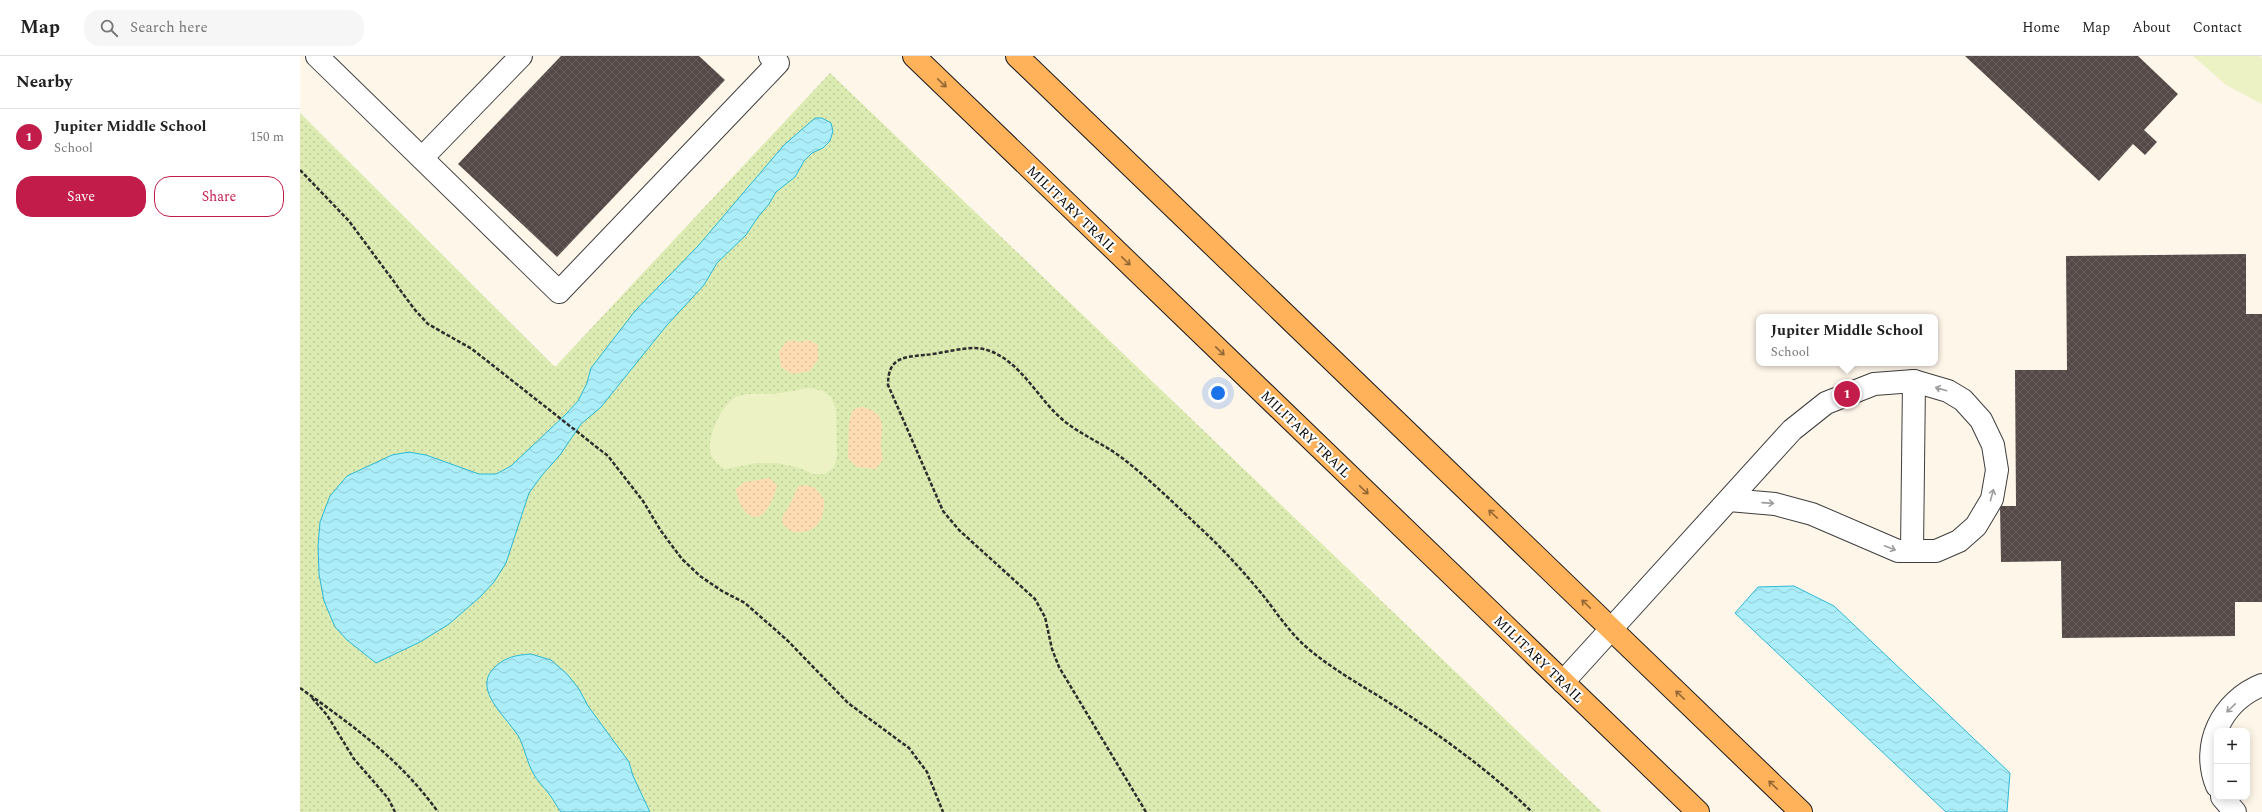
<!DOCTYPE html>
<html lang="en">
<head>
<meta charset="utf-8">
<style>
	:root { --surface:#fff; --page:#f6f6f6; --text:#222; --muted:#767676; --line:#e0e0e0; --accent:#c21d4a }
	body { margin:0; font-family:Spectral,serif; background:var(--page); color:var(--text) }
	.controls { position:absolute; right:12px; bottom:12px; display:grid; overflow:hidden; border-radius:8px; box-shadow:0 2px 10px #0003 }
	.controls button { width:36px; height:36px; display:grid; place-items:center; padding:0; border:0; border-bottom:1px solid var(--line); background:var(--surface); color:var(--text); font:20px sans-serif }
	.you { position:absolute; left:918px; top:337px; width:14px; height:14px; margin:-10px; border:3px solid #fff; border-radius:50%; background:#1a73e8; box-shadow:0 0 0 6px #1a73e833 }
	.badge { display:grid; place-items:center; width:26px; height:26px; border-radius:50%; background:var(--accent); color:#fff; font-size:13px; font-weight:700 }
	.pin { position:absolute; translate:-50% -50%; border:2px solid #fff; box-shadow:0 1px 4px #0006 }
	.popup { position:absolute; left:1456px; top:258px; width:182px; height:52px; box-sizing:border-box; display:grid; place-content:center; border-radius:8px; background:var(--surface); filter:drop-shadow(0 1px 3px #0005); font-size:13px; white-space:nowrap; color:var(--muted) }
	.popup b { font-size:15px; color:var(--text) }
	.popup::after { content:''; position:absolute; left:50%; top:100%; margin-left:-8px; border:8px solid transparent; border-top-color:var(--surface) }
	.list { margin:0; padding:0; list-style:none }
	h2 { display:flex; justify-content:space-between; align-items:center; height:52px; margin:0; padding:0 16px; font-size:17px }
	h2 small { font-size:13px; font-weight:400; color:var(--muted) }
	.list li { display:grid; grid-template-columns:26px 1fr auto; gap:12px; align-items:center; box-sizing:border-box; height:56px; padding:0 16px; border-top:1px solid var(--line) }
	.list b { display:block; font-size:15px; white-space:nowrap }
	.list p { margin:0; font-size:13px; white-space:nowrap; color:var(--muted) }
	.list em { font-size:13px; font-style:normal; color:var(--muted) }
	.actions { display:flex; gap:8px; padding:12px 16px }
	.actions a { flex:1; padding:9px 0; border:1px solid var(--accent); border-radius:16px; text-align:center; font-size:14px; color:var(--accent) }
	.actions .main { background:var(--accent); color:#fff }
	.icon { flex:none; width:22px; height:22px; fill:none; stroke:currentColor; stroke-width:2; stroke-linecap:round; stroke-linejoin:round }
	.map { position:relative; flex:none; width:1962px; height:756px; overflow:hidden }
	header { display:flex; align-items:center; gap:24px; box-sizing:border-box; height:56px; padding:0 20px; background:var(--surface); border-bottom:1px solid var(--line) }
	header strong { font-size:19px }
	nav { display:flex; gap:22px; margin-inline-start:auto; font-size:14px }
	.search { width:280px; height:36px; background:var(--page); display:flex; align-items:center; gap:10px; box-sizing:border-box; padding:0 14px; border-radius:16px; color:var(--muted); font-size:15px }
	main { display:flex }
	aside { flex:1; background:var(--surface) }
	.map>svg:first-child { display:block }
	.grass { fill:url(#grass-dots) }
	.sand { fill:url(#sand-dots) }
	.pitch { fill:#ecf2c4 }
	.water { fill:url(#water-waves); stroke:#2eb7d4 }
	.building { fill:url(#building-cross-hatch) }
	.lines { fill:none; stroke-linecap:round; stroke-linejoin:round }
	.minor-casing { stroke:#3e3e3e; stroke-width:24 }
	.major-casing { stroke:#1c1c1c; stroke-width:24 }
	.path { stroke:#2d2d2d; stroke-width:2.5; stroke-dasharray:4 2; stroke-linecap:butt }
	.minor { stroke:#fff; stroke-width:22 }
	.major { stroke:#ffb25a; stroke-width:22 }
	.oneway { stroke:#916736 }
	.oneway2 { stroke:#9d9d9d }
	.labels { text-anchor:middle; stroke-width:4; stroke-linejoin:round; paint-order:stroke }
	.street-label { font-size:14px; fill:#0b0b0b; stroke:#fff }
</style>
</head>
<body>
<header>
<strong>Map</strong>
<div class="search"><svg class="icon" aria-label="search" viewBox="0 0 24 24"><circle cx="10" cy="10" r="6"/><path d="M15 15l6 6"/></svg>Search here</div>
<nav><a>Home</a><a>Map</a><a>About</a><a>Contact</a></nav>
</header>
<main>
<aside>
<h2>Nearby<small></small></h2>
<ul class="list">
<li><span class="badge">1</span><div><b>Jupiter Middle School</b><p>School</p></div><em>150 m</em></li>
</ul>
<div class="actions"><a class="main">Save</a><a>Share</a></div>
</aside>
<div class="map">
<svg width="1962" height="756" viewBox="0 0 1962 756">
	<defs>
		<pattern id="grass-dots" width="8" height="8" patternUnits="userSpaceOnUse"><rect width="8" height="8" fill="#dcebb2"/><path d="M2 2h.1M6 6h.1" fill="none" stroke="#bbc898" stroke-width="1.8" stroke-linecap="round"/></pattern>
		<pattern id="sand-dots" width="8" height="8" patternUnits="userSpaceOnUse"><rect width="8" height="8" fill="#fedcb3"/><path d="M2 2h.1M6 6h.1" fill="none" stroke="#d8bb99" stroke-width="1.8" stroke-linecap="round"/></pattern>
		<pattern id="water-waves" width="16" height="10" patternUnits="userSpaceOnUse"><rect width="16" height="10" fill="#abeef9"/><path d="M0 5q4-4 8 0t8 0" fill="none" stroke="#92cbd4"/></pattern>
		<pattern id="building-cross-hatch" width="8" height="8" patternUnits="userSpaceOnUse"><rect width="8" height="8" fill="#544947"/><path d="M0 0l8 8M0 8l8-8" fill="none" stroke="#685f5d"/></pattern>
	</defs>
	<rect width="100%" height="100%" fill="#fff6ea"/>
	<path class="grass" d="M 530,17 L 1302,756 L 0,756 L 0,57 L 255,311 Z"/>
	<g class="sand">
		<path d="M 492,284 L 498,286 L 509,284 L 518,289 L 518,303 L 510,315 L 492,318 L 481,311 L 479,296 L 486,286 Z"/>
		<path d="M 563,351 C 587,357 582,371 581,389 C 581,395 583,399 582,405 L 576,413 L 557,411 L 548,402 L 549,367 L 552,356 L 556,352 Z"/>
		<path d="M 470,422 L 477,430 C 475,437 469,453 463,458 C 447,469 437,445 436,433 L 445,426 Z"/>
		<path d="M 506,429 L 515,432 L 524,443 C 525,465 516,478 493,476 C 472,464 487,458 492,444 C 495,439 495,435 499,430 Z"/>
	</g>
	<g class="pitch">
		<path d="M 1893,0 L 1958,0 L 1962,2 L 1962,48 L 1926,29 Z"/>
		<path d="M 510,332 L 523,335 L 531,341 L 536,353 L 537,402 L 533,412 L 525,418 L 513,418 L 497,411 L 477,407 L 457,407 L 425,413 C 419,409 413,405 411,398 C 405,383 423,345 438,340 C 451,336 466,339 480,337 C 490,336 500,333 510,332 Z"/>
	</g>
	<g class="water">
		<path d="M 515,62 L 522,62 L 531,67 L 533,75 L 530,85 L 523,92 L 512,97 L 504,105 L 495,121 L 476,136 L 469,148 L 458,161 L 446,179 L 417,207 L 404,229 L 367,269 L 301,351 L 281,368 L 260,399 L 243,418 L 229,437 L 206,507 L 194,526 L 180,541 L 149,568 L 120,586 L 76,607 L 47,584 L 35,571 L 24,545 L 19,518 L 18,490 L 20,466 L 30,440 L 47,420 L 92,399 L 109,396 L 126,399 L 179,418 L 196,418 L 211,410 L 266,358 L 278,345 L 287,327 L 291,312 L 335,255 L 398,190 L 484,89 Z"/>
		<path d="M 1494,530 L 1534,550 L 1710,717 L 1707,756 L 1646,756 L 1435,557 L 1458,531 Z"/>
		<path d="M 231,598 L 251,604 L 267,618 L 279,633 L 288,650 L 329,706 L 333,720 L 350,756 L 261,756 C 256,750 254,744 249,738 C 244,731 237,725 233,717 C 227,706 225,694 220,683 C 210,664 172,635 193,613 C 204,601 216,599 231,598 Z"/>
	</g>
	<g class="building">
		<path d="M 261,0 L 399,0 L 425,24 L 257,201 L 158,108 Z"/>
		<path d="M 1665,0 L 1838,0 L 1878,38 L 1844,74 L 1857,86 L 1845,99 L 1833,88 L 1799,125 Z"/>
		<path d="M 1946,198 L 1946,258 L 1962,258 L 1962,546 L 1935,546 L 1935,580 L 1762,582 L 1761,505 L 1701,506 L 1700,450 L 1716,450 L 1715,314 L 1767,314 L 1766,200 Z"/>
	</g>
	<g class="lines">
		<defs>
			<g id="minor">
				<path d="M 17,0 L 259,236 L 478,7 L 470,0"/>
				<path d="M 122,102 L 221,0"/>
				<path d="M 1612,495 L 1614,325"/>
				<path d="M 1263,626 L 1492,374 L 1526,347 L 1574,328 L 1614,325 L 1648,335 L 1663,344 L 1681,364 L 1693,389 L 1697,414 L 1692,443 L 1676,470 L 1659,485 L 1636,495 L 1598,495 L 1512,458 L 1475,448 L 1429,444"/>
				<path d="M 1917,730 C 1900,689 1922,645 1962,629"/>
				<path d="M 1922,741 L 1935,756"/>
			</g>
			<g id="major">
				<path d="M 614,0 L 1398,756"/>
				<path d="M 717,0 L 1501,756"/>
			</g>
		</defs>
		<use href="#minor" class="minor-casing"/>
		<use href="#major" class="major-casing"/>
		<g class="path">
			<path d="M 0,114 L 49,165 L 115,254 L 128,268 L 172,293 L 308,400 L 343,445 L 361,475 L 382,503 L 400,520 L 422,535 L 445,547 L 488,585 L 548,647 L 609,692 L 627,716 L 643,756"/>
			<path d="M 0,632 C 52,669 101,704 138,756"/>
			<path d="M 12,642 L 27,659 L 54,703 L 88,742 L 95,756"/>
			<path d="M 846,756 L 759,611 L 752,593 L 745,561 L 735,543 L 659,474 L 643,455 L 588,329 C 588,303 601,301 624,299 C 644,298 671,287 690,295 C 722,307 738,343 763,364 C 782,380 807,389 826,405 C 851,425 875,448 898,470 C 921,491 942,514 962,538 C 977,557 991,579 1011,595 C 1039,618 1072,635 1102,655 C 1147,684 1193,718 1232,756"/>
		</g>
		<use href="#minor" class="minor"/>
		<use href="#major" class="major"/>
	</g>
	<defs><path id="oneway-shaft" d="M-6 0H5M1.5-3L5.5 0L1.5 3" fill="none" stroke-width="1.6" stroke-linecap="round" stroke-linejoin="round"/></defs>
	<g class="oneway">
		<use href="#oneway-shaft" transform="translate(642 27) rotate(44)"/>
		<use href="#oneway-shaft" transform="translate(826 205) rotate(44)"/>
		<use href="#oneway-shaft" transform="translate(920 295) rotate(44)"/>
		<use href="#oneway-shaft" transform="translate(1064 434) rotate(44)"/>
		<use href="#oneway-shaft" transform="translate(1193 458) rotate(-136)"/>
		<use href="#oneway-shaft" transform="translate(1286 548) rotate(-136)"/>
		<use href="#oneway-shaft" transform="translate(1380 639) rotate(-136)"/>
		<use href="#oneway-shaft" transform="translate(1473 729) rotate(-136)"/>
	</g>
	<g class="oneway2">
		<use href="#oneway-shaft" transform="translate(1641 333) rotate(-164)"/>
		<use href="#oneway-shaft" transform="translate(1692 439) rotate(-75)"/>
		<use href="#oneway-shaft" transform="translate(1468 447) rotate(4)"/>
		<use href="#oneway-shaft" transform="translate(1590 492) rotate(21)"/>
		<use href="#oneway-shaft" transform="translate(1931 652) rotate(136)"/>
	</g>
	<g class="labels">
		<g class="street-label">
			<text transform="translate(772 153) rotate(44)" y="5">MILITARY TRAIL</text>
			<text transform="translate(1006 378) rotate(44)" y="5">MILITARY TRAIL</text>
			<text transform="translate(1239 603) rotate(44)" y="5">MILITARY TRAIL</text>
		</g>
	</g>
</svg>
<div class="controls">
<button>+</button>
<button>−</button>
</div>
<div class="you"></div>
<div class="pin badge" style="left:1547px;top:338px">1</div>
<div class="popup"><b>Jupiter Middle School</b>School</div>
</div>
</main>
</body>
</html>
